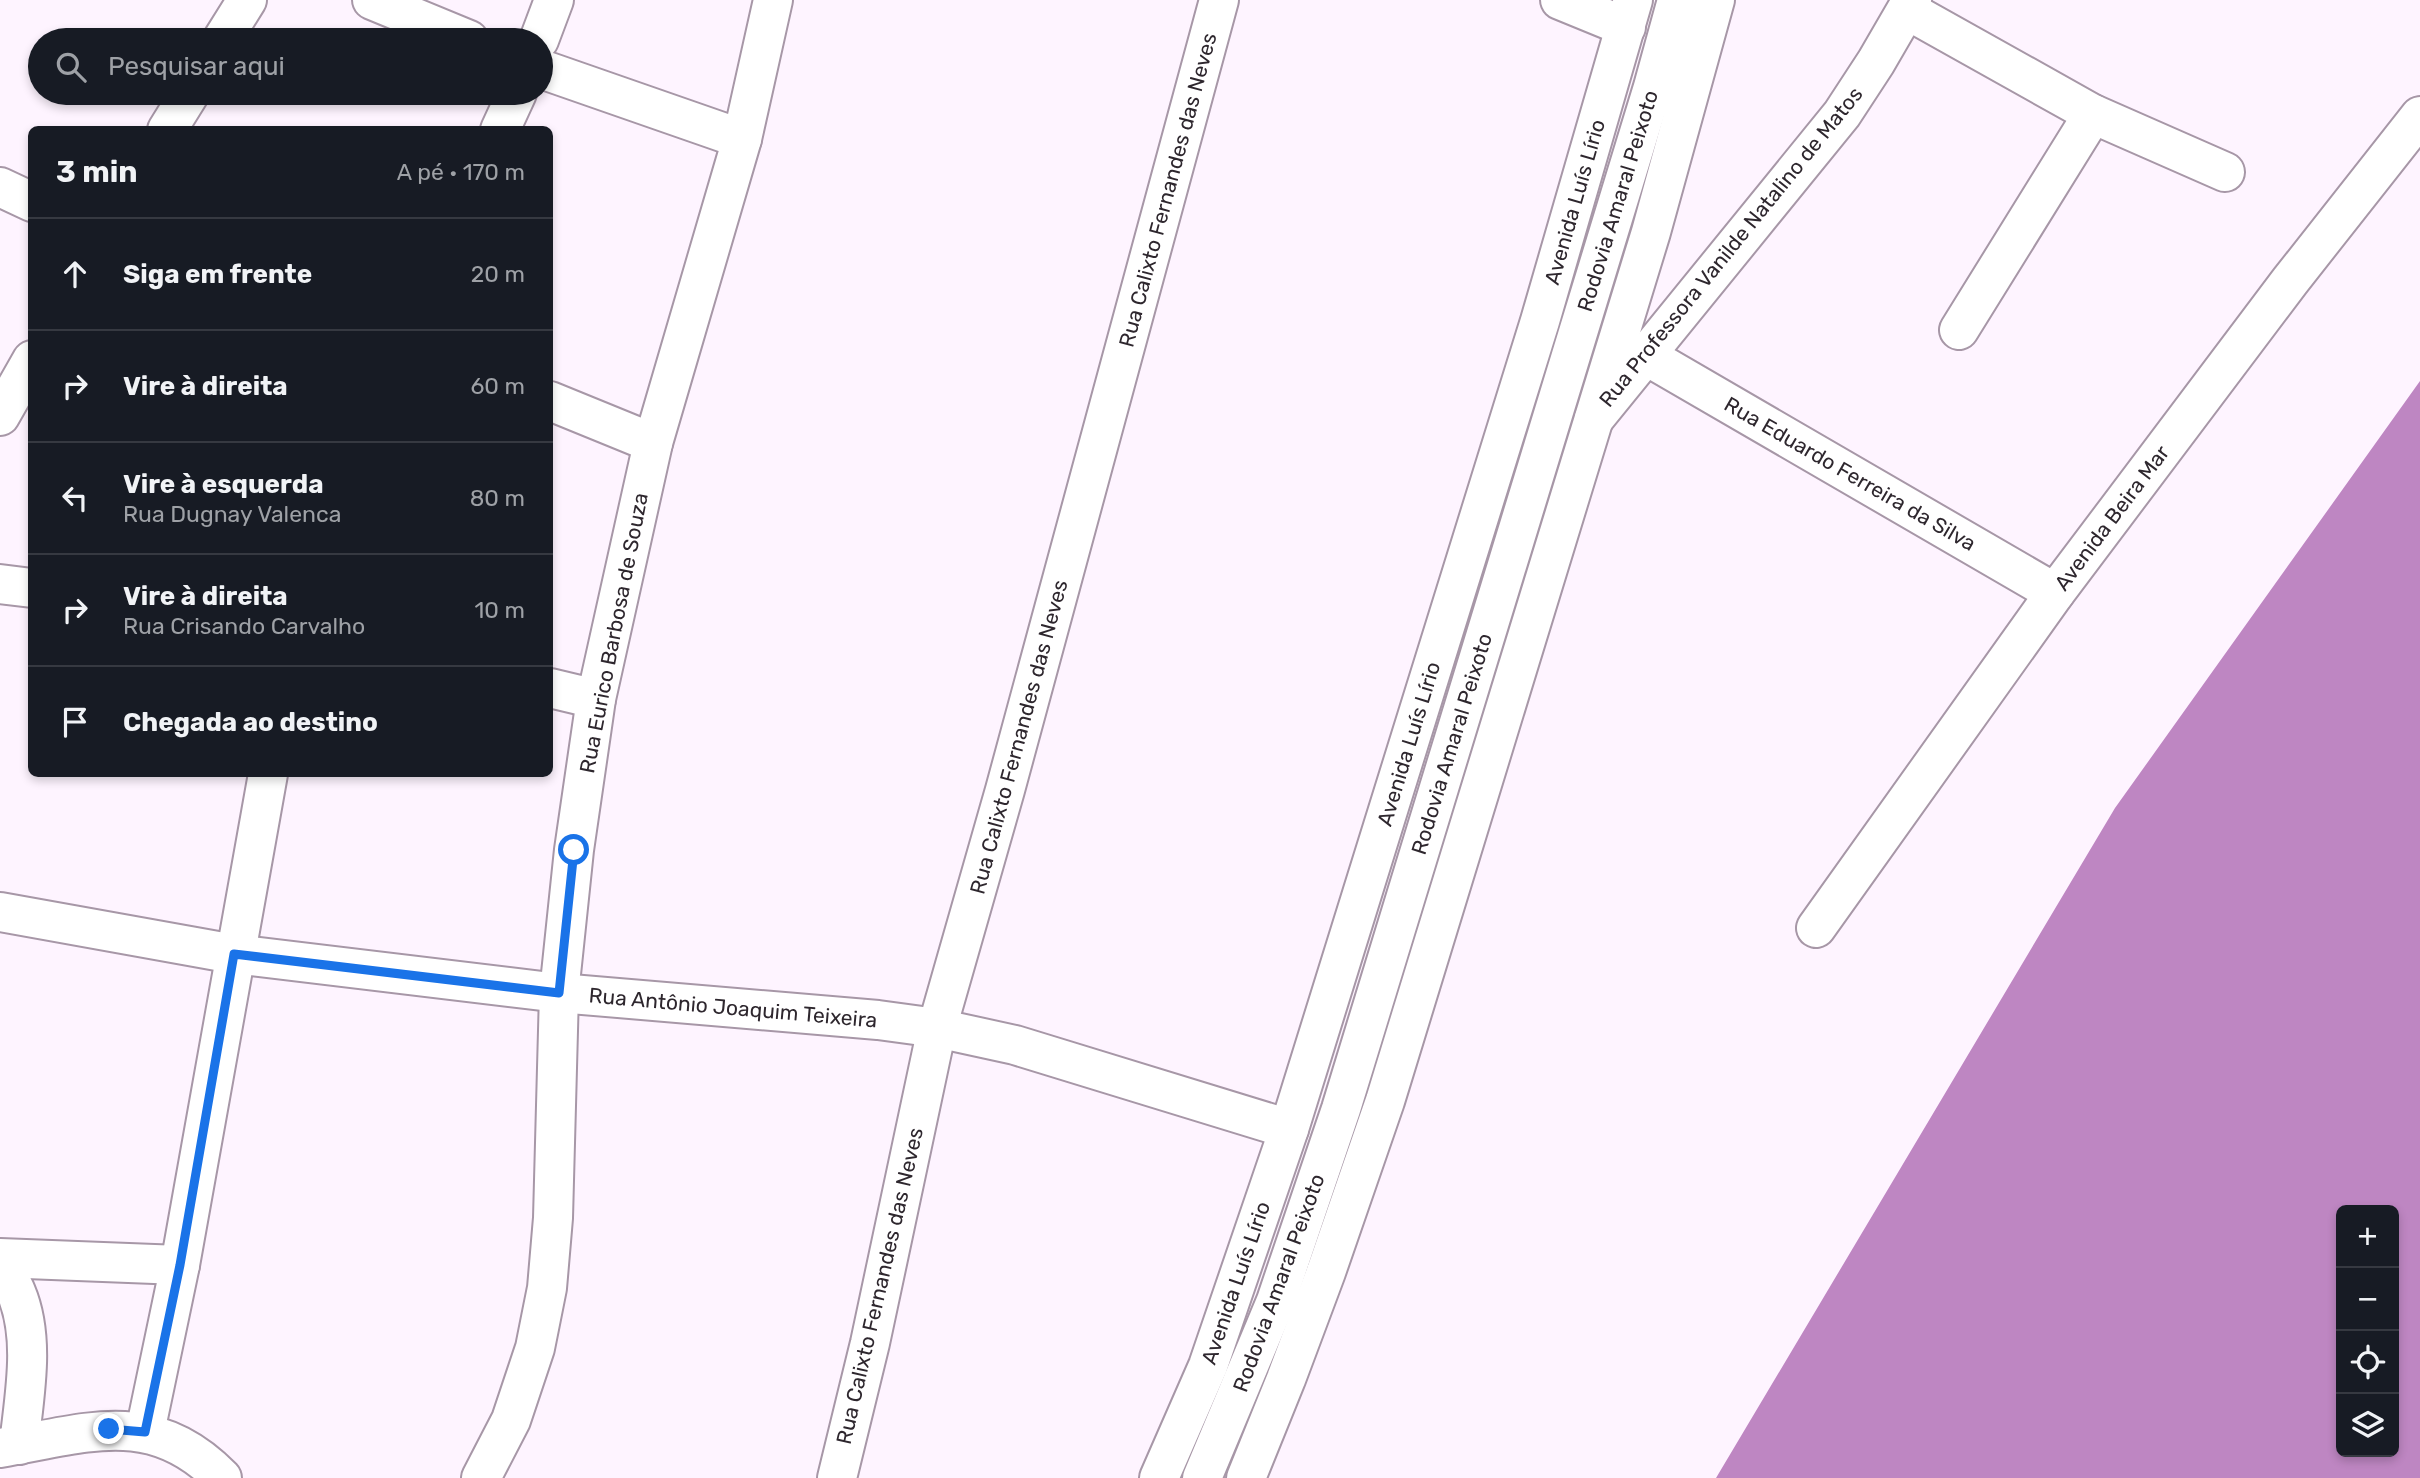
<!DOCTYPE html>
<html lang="pt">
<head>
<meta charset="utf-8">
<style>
	:root { --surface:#171b24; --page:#20242c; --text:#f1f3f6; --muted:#9ea1a6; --line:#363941 }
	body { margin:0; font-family:Rubik,sans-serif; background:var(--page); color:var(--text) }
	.controls { position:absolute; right:21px; bottom:21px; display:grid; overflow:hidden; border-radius:10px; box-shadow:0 4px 10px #0003 }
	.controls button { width:63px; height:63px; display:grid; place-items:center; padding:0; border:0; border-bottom:2px solid var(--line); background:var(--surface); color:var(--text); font:35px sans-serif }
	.stop { position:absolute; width:21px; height:21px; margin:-16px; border:5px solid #1a73e8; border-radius:50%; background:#fff }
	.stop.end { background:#1a73e8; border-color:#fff; box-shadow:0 2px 7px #0008 }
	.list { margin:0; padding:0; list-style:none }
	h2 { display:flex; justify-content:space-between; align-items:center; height:91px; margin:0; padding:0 28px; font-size:30px }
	h2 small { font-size:23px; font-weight:400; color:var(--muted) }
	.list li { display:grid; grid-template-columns:46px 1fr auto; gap:21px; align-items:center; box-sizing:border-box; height:112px; padding:0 28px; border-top:2px solid var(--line) }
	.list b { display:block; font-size:26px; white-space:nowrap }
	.list p { margin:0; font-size:23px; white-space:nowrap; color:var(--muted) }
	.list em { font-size:23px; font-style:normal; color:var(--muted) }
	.icon { flex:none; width:38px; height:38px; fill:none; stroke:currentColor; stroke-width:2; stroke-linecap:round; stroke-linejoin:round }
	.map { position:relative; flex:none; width:2420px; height:1478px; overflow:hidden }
	.search { position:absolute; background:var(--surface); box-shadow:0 4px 10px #0003; left:28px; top:28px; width:525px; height:77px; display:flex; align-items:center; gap:18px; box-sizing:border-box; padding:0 24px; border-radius:38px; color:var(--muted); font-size:26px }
	.panel { position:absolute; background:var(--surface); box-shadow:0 4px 10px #0003; left:28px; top:126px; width:525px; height:651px; border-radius:10px }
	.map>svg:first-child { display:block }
	.water { fill:#be86c2; fill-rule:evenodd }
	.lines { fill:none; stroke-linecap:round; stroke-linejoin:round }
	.street-casing { stroke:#a797a7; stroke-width:42 }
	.highway-casing { stroke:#a797a7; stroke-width:42 }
	.street { stroke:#fff; stroke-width:38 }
	.highway { stroke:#fff; stroke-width:38 }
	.route { stroke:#1a73e8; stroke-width:9 }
	.labels { text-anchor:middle; stroke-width:5; stroke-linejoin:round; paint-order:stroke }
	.street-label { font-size:21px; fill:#2e272e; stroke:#fff }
</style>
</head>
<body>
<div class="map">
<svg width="2420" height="1478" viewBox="0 0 2420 1478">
	<rect width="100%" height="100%" fill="#fef4ff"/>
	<path class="water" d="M 2420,381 L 2420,1478 L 1716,1478 L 2115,808 ZM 2341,1210 L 2394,1210 L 2394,1452 L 2341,1452 Z"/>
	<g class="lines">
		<defs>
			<g id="street">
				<path d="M 372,0 L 469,40"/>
				<path d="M 1560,0 L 1626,27"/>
				<path d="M 1907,10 L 2093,114 L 2225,172"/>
				<path d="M 222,40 L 247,0"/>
				<path d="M 539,40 L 554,0"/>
				<path d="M 541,69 L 742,139"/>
				<path d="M 167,130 L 190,93"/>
				<path d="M 500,130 L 517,93"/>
				<path d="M 0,187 L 32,202"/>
				<path d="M 1959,330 L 2093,114"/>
				<path d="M 1645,355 L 2055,593"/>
				<path d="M 550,401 L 653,443"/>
				<path d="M 0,416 L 32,360"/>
				<path d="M 1594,419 L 1842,114 L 1876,62 L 1912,0"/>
				<path d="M 0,584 L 32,588"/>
				<path d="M 550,688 L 596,699"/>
				<path d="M 0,912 L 234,954 L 559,993 L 878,1020 L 937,1028 L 1015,1045 L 1289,1129"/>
				<path d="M 1816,928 L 2055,593 L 2290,281 L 2420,116"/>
				<path d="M 0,1258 L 180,1265"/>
				<path d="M 0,1263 C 5,1273 12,1282 16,1292 C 36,1339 24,1397 19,1445"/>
				<path d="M 145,1432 L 180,1265 L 268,774"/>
				<path d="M 0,1448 C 85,1434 152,1406 222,1478"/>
				<path d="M 481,1478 L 511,1420 L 535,1348 L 547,1288 L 553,1218 L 559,993 L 574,850 L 596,699 L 653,443 L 742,139 L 773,0"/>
				<path d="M 837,1478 L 870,1343 L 937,1028 L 1005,790 L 1219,0"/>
				<path d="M 1159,1478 L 1208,1366 L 1289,1129 L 1540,321 L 1633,0"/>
			</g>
			<g id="highway">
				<path d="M 1202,1478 L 1276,1301 L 1341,1109 L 1653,87 L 1677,0"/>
				<path d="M 1246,1478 L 1286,1379 L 1326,1272 L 1385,1101 L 1651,232 L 1715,0"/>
			</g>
		</defs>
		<use href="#street" class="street-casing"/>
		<use href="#highway" class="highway-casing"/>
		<use href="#street" class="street"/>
		<use href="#highway" class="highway"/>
	</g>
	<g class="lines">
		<path class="route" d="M 109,1429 L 145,1432 L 180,1265 L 234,954 L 559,993 L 574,850"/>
	</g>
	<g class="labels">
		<g class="street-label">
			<text transform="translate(1168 190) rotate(-75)" y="7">Rua Calixto Fernandes das Neves</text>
			<text transform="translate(1618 201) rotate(-73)" y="7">Rodovia Amaral Peixoto</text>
			<text transform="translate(1575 202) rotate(-74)" y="7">Avenida Luís Lírio</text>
			<text transform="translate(1731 247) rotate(-51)" y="7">Rua Professora Vanilde Natalino de Matos</text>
			<text transform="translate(1850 474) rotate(30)" y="7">Rua Eduardo Ferreira da Silva</text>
			<text transform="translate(2112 518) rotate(-53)" y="7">Avenida Beira Mar</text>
			<text transform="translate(614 633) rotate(-79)" y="7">Rua Eurico Barbosa de Souza</text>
			<text transform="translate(1019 737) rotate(-75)" y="7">Rua Calixto Fernandes das Neves</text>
			<text transform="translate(1409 744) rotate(-73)" y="7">Avenida Luís Lírio</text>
			<text transform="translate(1452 744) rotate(-73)" y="7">Rodovia Amaral Peixoto</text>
			<text transform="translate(733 1008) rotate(5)" y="7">Rua Antônio Joaquim Teixeira</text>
			<text transform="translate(1236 1283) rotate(-71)" y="7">Avenida Luís Lírio</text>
			<text transform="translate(1279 1283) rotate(-70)" y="7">Rodovia Amaral Peixoto</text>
			<text transform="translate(880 1286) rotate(-77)" y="7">Rua Calixto Fernandes das Neves</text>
		</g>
	</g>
</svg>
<div class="controls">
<button>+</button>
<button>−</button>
<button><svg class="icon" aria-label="locate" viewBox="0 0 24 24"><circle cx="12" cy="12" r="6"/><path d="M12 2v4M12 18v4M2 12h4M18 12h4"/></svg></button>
<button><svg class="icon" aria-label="layers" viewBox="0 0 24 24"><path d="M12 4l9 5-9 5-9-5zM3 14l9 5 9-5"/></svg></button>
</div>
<div class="stop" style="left:574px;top:850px"></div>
<div class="stop end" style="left:109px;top:1429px"></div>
<div class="search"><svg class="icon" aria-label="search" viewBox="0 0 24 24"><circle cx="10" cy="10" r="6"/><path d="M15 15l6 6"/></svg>Pesquisar aqui</div>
<section class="panel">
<h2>3 min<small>A pé · 170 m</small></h2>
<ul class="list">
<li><svg class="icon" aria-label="ahead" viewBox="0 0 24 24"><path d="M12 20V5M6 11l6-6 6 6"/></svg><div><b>Siga em frente</b></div><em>20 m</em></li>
<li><svg class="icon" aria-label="right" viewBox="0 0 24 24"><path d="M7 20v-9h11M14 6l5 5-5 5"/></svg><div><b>Vire à direita</b></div><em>60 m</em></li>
<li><svg class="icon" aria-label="left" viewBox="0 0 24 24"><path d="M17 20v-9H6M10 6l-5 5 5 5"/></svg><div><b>Vire à esquerda</b><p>Rua Dugnay Valenca</p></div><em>80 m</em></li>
<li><svg class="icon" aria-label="right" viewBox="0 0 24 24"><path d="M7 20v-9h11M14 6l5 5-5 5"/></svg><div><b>Vire à direita</b><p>Rua Crisando Carvalho</p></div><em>10 m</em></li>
<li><svg class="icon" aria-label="arrive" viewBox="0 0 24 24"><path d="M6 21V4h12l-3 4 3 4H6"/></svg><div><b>Chegada ao destino</b></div></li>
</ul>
</section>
</div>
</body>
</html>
